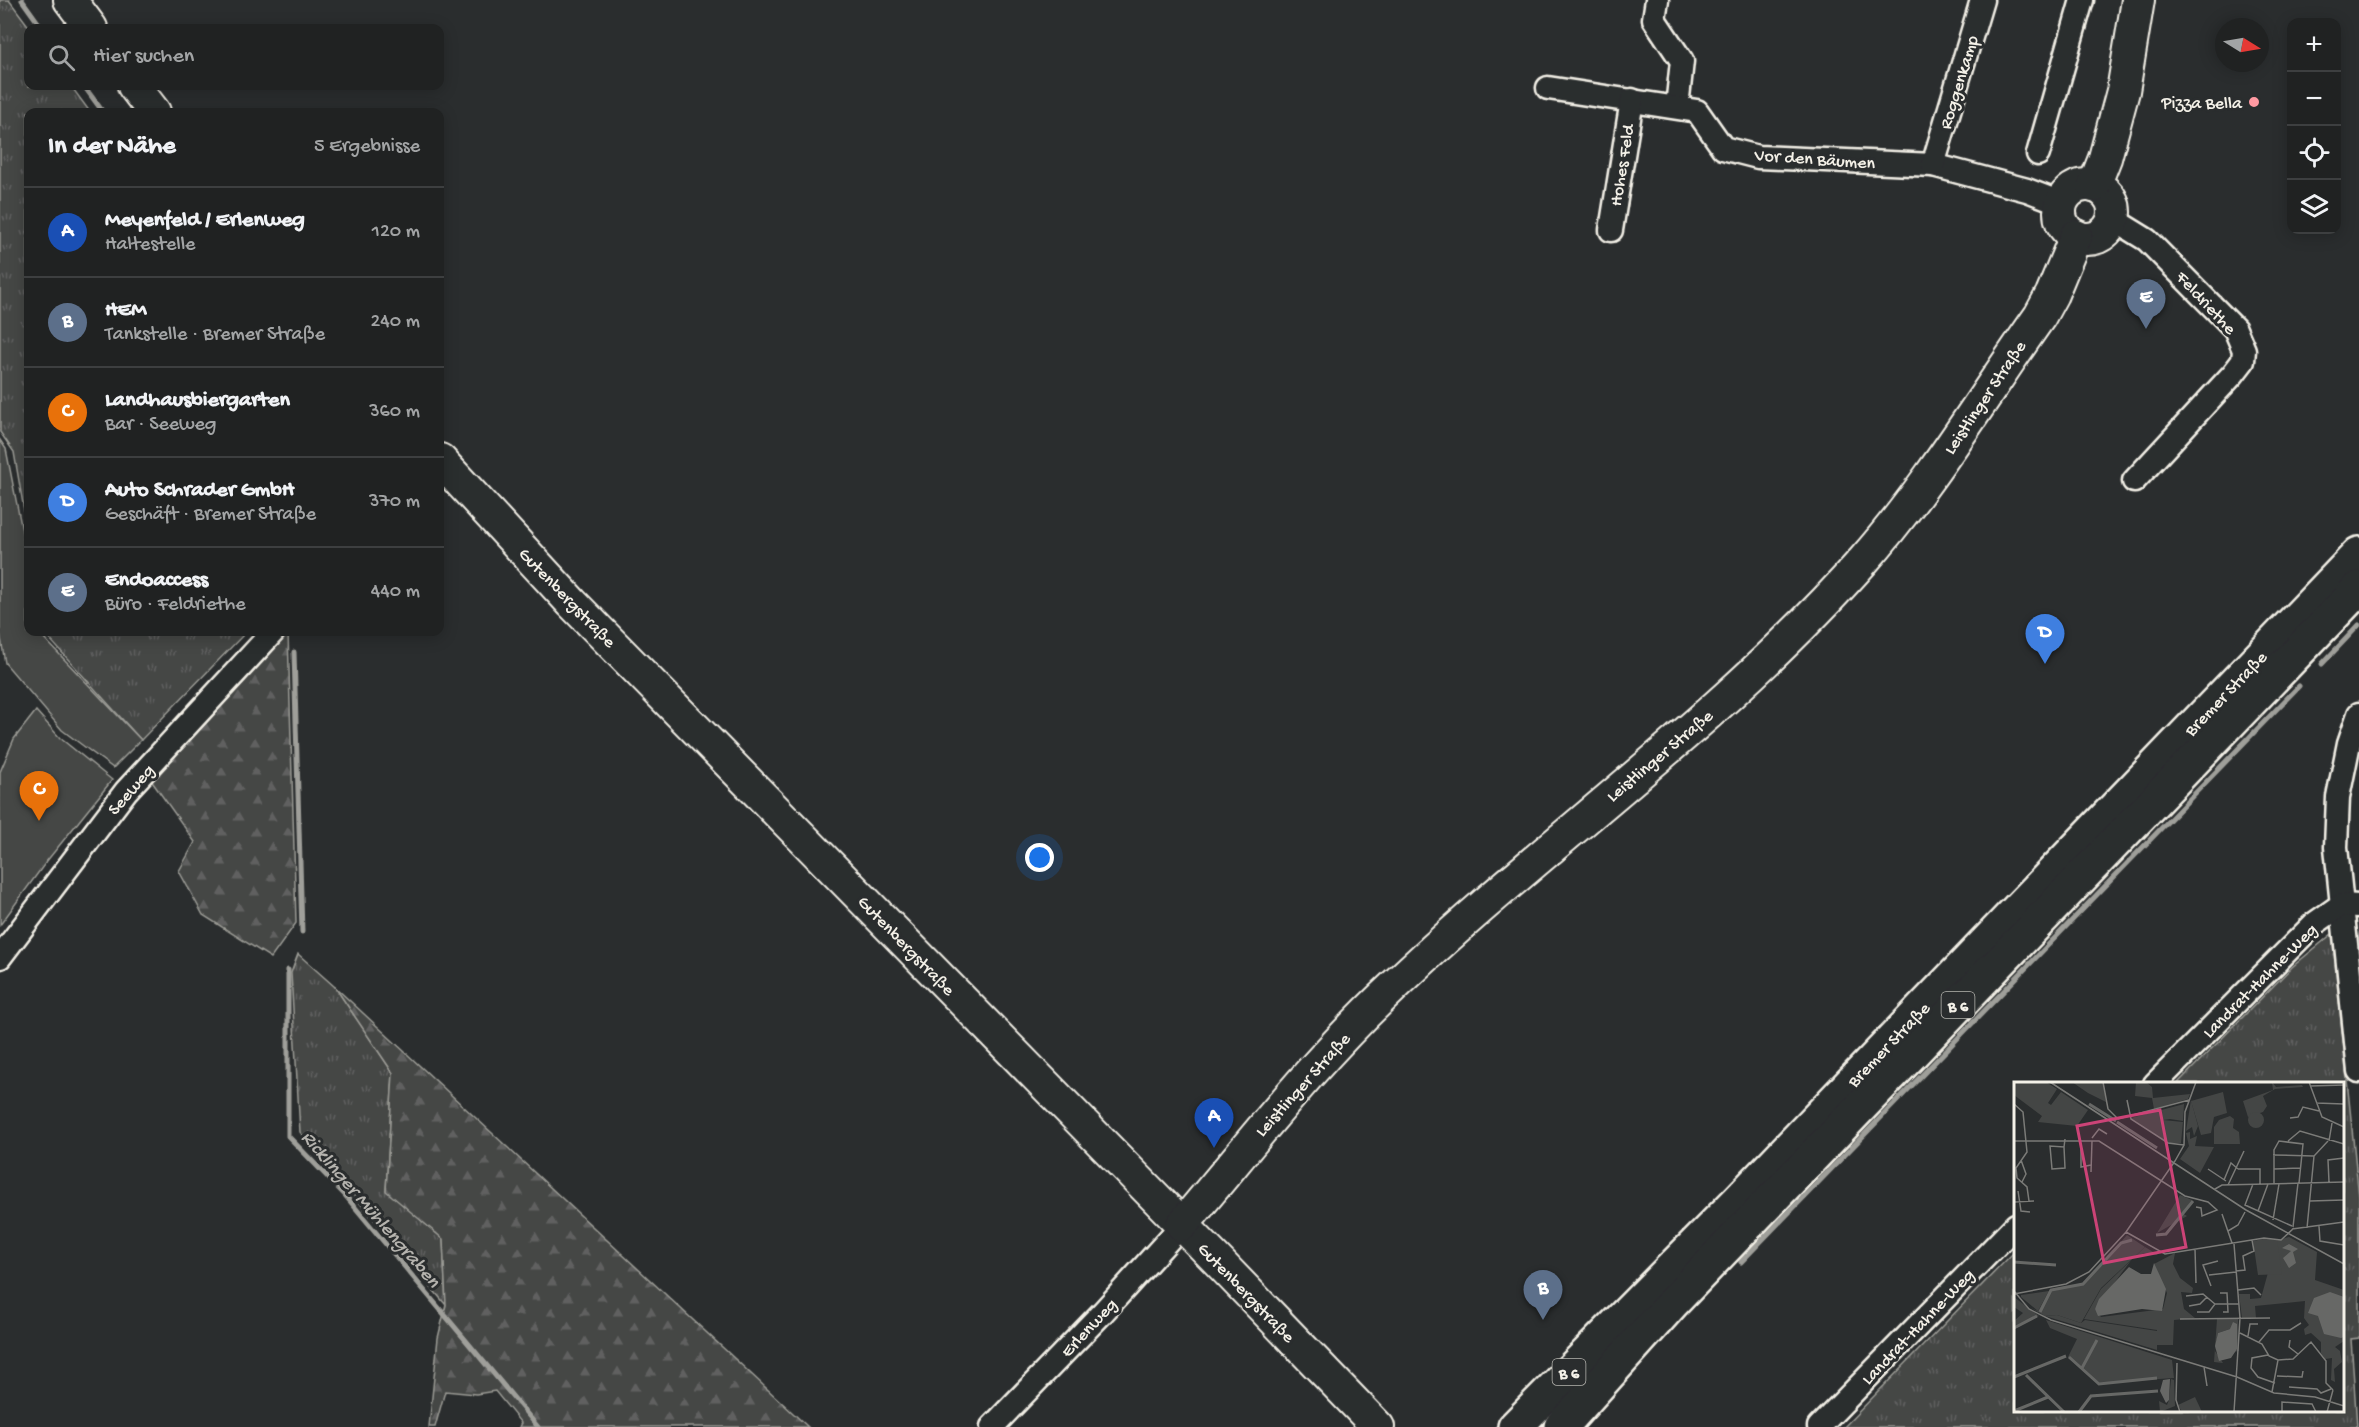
<!DOCTYPE html>
<html lang="de">
<head>
<meta charset="utf-8">
<style>
	:root { --surface:#202222; --page:#2d2f2f; --text:#f1f3f6; --muted:#a2a4a5; --line:#3d3f40; --accent:#ff9aa2 }
	body { margin:0; font-family:"Gochi Hand",sans-serif; background:var(--page); color:var(--text) }
	.controls { position:absolute; right:18px; top:18px; display:grid; overflow:hidden; border-radius:12px; box-shadow:0 3px 15px #0003 }
	.controls button { width:54px; height:54px; display:grid; place-items:center; padding:0; border:0; border-bottom:2px solid var(--line); background:var(--surface); color:var(--text); font:30px sans-serif }
	.compass { position:absolute; left:2215px; top:18px; width:54px; height:54px; border-radius:50%; background:var(--surface); box-shadow:0 3px 15px #0003; rotate:101deg }
	.you { position:absolute; left:1040px; top:858px; width:21px; height:21px; margin:-15px; border:4px solid #fff; border-radius:50%; background:#1a73e8; box-shadow:0 0 0 9px #1a73e833 }
	.badge { display:grid; place-items:center; width:39px; height:39px; border-radius:50%; background:var(--accent); color:#fff; font-size:20px; font-weight:700 }
	.pin { position:absolute; translate:-50% -50px; filter:drop-shadow(0 2px 3px #0008) }
	.pin::after { content:''; position:absolute; top:32px; width:21px; height:18px; background:inherit; clip-path:polygon(0 0,100% 0,50% 100%) }
	.list { margin:0; padding:0; list-style:none }
	h2 { display:flex; justify-content:space-between; align-items:center; height:78px; margin:0; padding:0 24px; font-size:26px }
	h2 small { font-size:20px; font-weight:400; color:var(--muted) }
	.list li { display:grid; grid-template-columns:39px 1fr auto; gap:18px; align-items:center; box-sizing:border-box; height:90px; padding:0 24px; border-top:2px solid var(--line) }
	.list b { display:block; font-size:22px; white-space:nowrap }
	.list p { margin:0; font-size:20px; white-space:nowrap; color:var(--muted) }
	.list em { font-size:20px; font-style:normal; color:var(--muted) }
	.icon { flex:none; width:33px; height:33px; fill:none; stroke:currentColor; stroke-width:2; stroke-linecap:round; stroke-linejoin:round }
	.map { position:relative; flex:none; width:2359px; height:1427px; overflow:hidden }
	.search { position:absolute; background:var(--surface); box-shadow:0 3px 15px #0003; left:24px; top:24px; width:420px; height:66px; display:flex; align-items:center; gap:15px; box-sizing:border-box; padding:0 21px; border-radius:12px; color:var(--muted); font-size:22px }
	.panel { position:absolute; background:var(--surface); box-shadow:0 3px 15px #0003; left:24px; top:108px; width:420px; height:528px; border-radius:12px }
	.map>svg:first-child { display:block }
	.grass { fill:url(#grass-tufts); stroke:#9c9c96; stroke-width:1.5 }
	.forest { fill:url(#forest-firs); stroke:#9c9c96; stroke-width:1.5 }
	.park { fill:#444645; stroke:#9c9c96; stroke-width:1.5 }
	.lines { fill:none; stroke-linecap:round; stroke-linejoin:round }
	.stream { stroke:#9f9f9a; stroke-width:5 }
	.street-casing { stroke:#f4f1e8; stroke-width:27 }
	.secondary-casing { stroke:#f4f1e8; stroke-width:36 }
	.primary-casing { stroke:#f4f1e8; stroke-width:38 }
	.street { stroke:#2a2d2e; stroke-width:22 }
	.secondary { stroke:#2a2d2e; stroke-width:32 }
	.primary { stroke:#2a2d2e; stroke-width:33 }
	.poi-dot { fill:#ff9aa2; stroke:#2a2d2e; stroke-width:2 }
	.labels { text-anchor:middle; stroke-width:6; stroke-linejoin:round; paint-order:stroke }
	.shield { fill:#2a2d2e; stroke:#b7b6b0; stroke-width:1.5 }
	.shield-label { font-size:16px; font-weight:bold; fill:#f4f1e8 }
	.street-label { font-size:18px; fill:#f4f1e8; stroke:#2a2d2e }
	.poi-label { font-size:18px; fill:#f4f1e8; stroke:#2a2d2e; text-anchor:end }
	.water-label { font-size:20px; font-style:italic; fill:#b5b3ae; stroke:#2a2d2e }
	.inset-river { fill:none; stroke:#676866; stroke-width:3 }
	.inset-road { fill:none; stroke:#7b7b78; stroke-width:1.5 }
	.view { fill:#cc4377; fill-opacity:0.15; stroke:#cc4377; stroke-width:3 }
	.inset-edge { fill:none; stroke:#f4f1e8; stroke-width:3 }
</style>
</head>
<body>
<div class="map">
<svg width="2359" height="1427" viewBox="0 0 2359 1427">
	<defs>
		<pattern id="grass-tufts" width="24" height="20" patternUnits="userSpaceOnUse" patternTransform="scale(1.5)"><rect width="24" height="20" fill="#444645"/><path d="M3 7l-1-3M5 7V3M7 7l1-3M15 17l-1-3M17 17v-4M19 17l1-3" fill="none" stroke="#606160"/></pattern>
		<pattern id="forest-firs" width="22" height="20" patternUnits="userSpaceOnUse" patternTransform="scale(1.5)"><rect width="22" height="20" fill="#444645"/><path d="M5 1l3.5 6h-7zM16 11l3.5 6h-7z" fill="#606160"/></pattern>
	</defs>
	<rect width="100%" height="100%" fill="#2a2d2e"/>
	<filter id="ink" filterUnits="userSpaceOnUse"><feTurbulence type="fractalNoise" baseFrequency=".0167" numOctaves="2"/><feDisplacementMap in="SourceGraphic" scale="12" xChannelSelector="R" yChannelSelector="G"/><feConvolveMatrix kernelMatrix="1 2 1 2 8 2 1 2 1" color-interpolation-filters="sRGB"/></filter>
	<g filter="url(#ink)">
		<g class="grass">
			<path d="M 0,0 L 9,0 L 30,28 L 28,86 L 71,86 L 90,112 L 28,112 L 28,533 L 14,452 L 0,432 Z"/>
			<path d="M 46,632 L 246,632 L 141,740 L 47,636 Z"/>
			<path d="M 2332,934 L 2359,1197 L 2359,1338 L 2351,1339 L 2357,1427 L 1844,1427 L 2015,1251 L 2016,1410 L 2342,1410 L 2342,1084 L 2178,1083 L 2292,967 Z"/>
			<path d="M 298,954 L 335,987 L 393,1073 L 386,1190 L 443,1239 L 446,1305 L 300,1132 L 291,973 Z"/>
		</g>
		<g class="forest">
			<path d="M 283,632 L 288,632 L 296,923 L 271,958 L 203,915 L 179,871 L 195,842 L 148,776 Z"/>
			<path d="M 335,987 L 808,1427 L 519,1427 L 521,1423 L 495,1391 L 476,1394 L 445,1391 L 435,1427 L 429,1427 L 438,1338 L 446,1305 L 443,1239 L 386,1191 L 393,1073 Z"/>
		</g>
		<g class="park">
			<path d="M 0,440 L 6,449 L 28,561 L 28,632 L 42,632 L 44,638 L 141,740 L 113,768 L 62,730 L 5,663 L 0,632 Z"/>
			<path d="M 36,711 L 60,738 L 112,780 L 46,862 L 0,925 L 0,772 L 14,739 Z"/>
		</g>
		<g class="lines">
			<g class="stream">
				<path d="M 22,0 L 42,28"/>
				<path d="M 84,86 L 103,112"/>
				<path d="M 294,652 L 302,932"/>
				<path d="M 2322,664 L 2359,625"/>
				<path d="M 288,970 L 288,1136 L 344,1194 L 538,1427"/>
				<path d="M 1741,1262 L 2299,686"/>
			</g>
			<defs>
				<g id="street">
					<path d="M 1657,0 L 1654,19 L 1682,61 L 1677,107"/>
					<path d="M 1548,88 L 1697,111 L 1723,148 L 1758,157 L 1933,165 L 2027,190 L 2061,203"/>
					<path d="M 2038,154 L 2082,0"/>
					<path d="M 1933,165 L 1982,0"/>
					<path d="M 2113,219 L 2147,240 L 2235,329 L 2244,350 L 2243,361 L 2233,374 L 2134,481"/>
					<path d="M 1611,230 L 1632,100"/>
					<path d="M 2359,714 L 2349,743 L 2338,797 L 2336,847 L 2359,1071"/>
					<path d="M 0,957 L 126,791 L 273,632"/>
					<path d="M 2155,1084 L 2314,924 L 2341,905 L 2359,906"/>
					<path d="M 992,1427 L 1103,1312 L 1182,1225"/>
					<path d="M 1819,1427 L 2016,1225"/>
				</g>
				<g id="secondary">
					<path d="M 70,0 L 91,28"/>
					<path d="M 134,86 L 154,112"/>
					<circle cx="2087" cy="212" r="27"/>
					<path d="M 2094,186 L 2105,158 L 2123,91 L 2138,0"/>
					<path d="M 440,460 L 572,603 L 1216,1259 L 1378,1427"/>
					<path d="M 1182,1225 C 1250,1145 1314,1061 1391,989 C 1544,843 1722,720 1863,561 C 1930,485 1982,398 2040,316 L 2052,294 L 2076,236"/>
				</g>
				<g id="primary">
					<path d="M 1515,1427 L 1738,1201 L 2359,554"/>
					<path d="M 1561,1427 L 1673,1302 L 2359,588"/>
				</g>
			</defs>
			<use href="#street" class="street-casing"/>
			<use href="#secondary" class="secondary-casing"/>
			<use href="#primary" class="primary-casing"/>
			<use href="#street" class="street"/>
			<use href="#secondary" class="secondary"/>
			<use href="#primary" class="primary"/>
		</g>
	</g>
	<circle class="poi-dot" cx="2254" cy="102" r="6"/>
	<g class="labels">
		<g class="shield">
			<rect x="1941.5" y="992" width="33" height="26" rx="4.5"/>
			<rect x="1552.5" y="1359" width="33" height="26" rx="4.5"/>
		</g>
		<g class="shield-label">
			<text x="1958" y="1011">B 6</text>
			<text x="1569" y="1378">B 6</text>
		</g>
		<g class="street-label">
			<text transform="translate(1958 82) rotate(-73)" y="6">Roggenkamp</text>
			<text transform="translate(1815 158) rotate(4)" y="6">Vor den Bäumen</text>
			<text transform="translate(1621 165) rotate(-81)" y="6">Hohes Feld</text>
			<text transform="translate(2207 302) rotate(47)" y="6">Feldriethe</text>
			<text transform="translate(1984 397) rotate(-56)" y="6">Leistlinger Straße</text>
			<text transform="translate(568 597) rotate(46)" y="6">Gutenbergstraße</text>
			<text transform="translate(2225 693) rotate(-46)" y="6">Bremer Straße</text>
			<text transform="translate(1659 755) rotate(-40)" y="6">Leistlinger Straße</text>
			<text transform="translate(130 789) rotate(-49)" y="6">Seeweg</text>
			<text transform="translate(907 945) rotate(46)" y="6">Gutenbergstraße</text>
			<text transform="translate(2259 980) rotate(-45)" y="6">Landrat-Hahne-Weg</text>
			<text transform="translate(1888 1044) rotate(-46)" y="6">Bremer Straße</text>
			<text transform="translate(1302 1084) rotate(-48)" y="6">Leistlinger Straße</text>
			<text transform="translate(1247 1292) rotate(46)" y="6">Gutenbergstraße</text>
			<text transform="translate(1917 1326) rotate(-46)" y="6">Landrat-Hahne-Weg</text>
			<text transform="translate(1088 1327) rotate(-47)" y="6">Erlenweg</text>
		</g>
		<g class="poi-label">
			<text x="2242" y="108">Pizza Bella</text>
		</g>
		<g class="water-label">
			<text transform="translate(372 1208) rotate(49)" y="7">Ricklinger Mühlengraben</text>
		</g>
	</g>
	<g transform="translate(2014 1082)">
		<rect width="330" height="330" fill="#2a2d2e"/>
		<path d="M 0,0 L 32,0 L 43,7 L 34,21 L 37,23 L 47,10 L 74,28 L 63,44 L 24,40 L 28,34 L 0,13 ZM 58,0 L 89,0 L 92,20 L 74,11 ZM 122,0 L 132,0 L 138,5 L 139,16 L 176,12 L 174,17 L 140,27 L 138,16 L 121,14 ZM 258,0 L 262,5 L 288,3 L 289,5 L 261,7 L 249,14 L 253,24 L 249,30 L 234,35 L 229,19 L 259,8 ZM 170,22 L 169,39 L 156,37 L 149,38 L 169,40 L 167,61 L 155,61 L 117,36 ZM 176,50 L 176,57 L 183,54 L 181,64 L 200,65 L 186,91 L 166,77 L 175,64 L 172,51 ZM 113,153 L 131,165 L 87,206 L 67,241 L 43,233 L 31,234 L 17,226 L 24,229 L 35,209 L 69,202 ZM 0,215 L 25,234 L 0,247 L 0,239 L 9,231 L 0,225 ZM 32,238 L 158,278 L 160,296 L 84,301 L 54,275 L 63,257 L 36,246 ZM 157,297 L 160,298 L 161,324 L 146,330 L 145,319 L 153,323 L 155,318 ZM 181,315 L 188,330 L 168,330 L 164,323 Z" fill="#444645"/>
		<path d="M 177,18 L 184,44 L 180,54 L 178,45 L 172,49 ZM 166,113 L 178,118 L 168,131 L 173,134 L 143,151 ZM 35,209 L 24,229 L 7,215 L 7,213 ZM 43,233 L 67,241 L 71,238 L 143,249 L 143,268 L 31,234 Z" fill="#444645"/>
		<path d="M 209,10 L 213,31 L 200,35 L 197,51 L 187,53 L 177,19 ZM234 38a8 8 0 1 1 16 0a8 8 0 1 1-16 0ZM 216,34 L 220,37 L 219,46 L 225,50 L 226,62 L 200,62 L 200,45 L 205,38 ZM 275,155 L 303,170 L 301,198 L 330,208 L 330,259 L 321,265 L 326,269 L 328,280 L 320,287 L 321,300 L 317,298 L 318,276 L 311,277 L 307,271 L 307,260 L 297,251 L 291,253 L 290,247 L 295,243 L 290,236 L 291,219 L 241,224 L 242,236 L 228,236 L 225,212 L 236,212 L 236,217 L 247,216 L 263,158 ZM 131,165 L 144,173 L 130,171 L 118,177 L 81,227 L 87,235 L 149,227 L 153,211 L 140,182 L 161,171 L 159,182 L 166,196 L 179,206 L 178,211 L 167,210 L 170,227 L 181,236 L 160,238 L 159,263 L 143,263 L 143,248 L 70,237 L 87,207 ZM 203,237 L 224,237 L 225,269 L 219,270 L 223,267 L 222,258 L 216,247 L 204,251 L 201,269 L 209,281 L 200,280 Z" fill="#444645"/>
		<path d="M 254,156 L 263,158 L 268,192 L 244,193 L 239,159 Z" fill="#444645"/>
		<path d="M 275,162 L 284,167 L 279,170 L 282,181 L 275,186 L 269,176 L 277,169 L 268,166 ZM 140,181 L 152,207 L 148,229 L 128,227 L 84,234 L 81,227 L 85,217 L 115,185 L 127,192 L 137,192 ZM 316,210 L 330,215 L 330,255 L 327,256 L 310,252 L 304,234 L 294,231 L 300,216 ZM 219,240 L 223,242 L 223,267 L 217,276 L 205,279 L 201,264 L 204,251 L 216,247 ZM 156,297 L 155,318 L 152,321 L 146,309 L 149,298 Z" fill="#676866"/>
		<path class="inset-river" d="M 75,22 L 102,39M 103,40 L 143,66M 142,153 L 152,152 L 179,119M 0,180 L 42,183M 26,230 L 37,208 L 69,202 L 107,161 L 118,158M 0,246 L 23,234M 55,275 L 85,302 L 143,296M 68,286 L 83,258M 12,293 L 50,330M 0,295 L 52,274M 0,329 L 34,315M 65,330 L 77,314 L 144,309"/>
		<path class="inset-road" d="M 36,0 L 232,128 L 330,182M 89,0 L 94,27 L 104,37 L 175,18M 295,0 L 308,35 L 330,45M 296,4 L 330,3M 113,18 L 117,37 L 154,61 L 170,63M 302,21 L 330,22M 0,22 L 9,30 L 13,70 L 2,86 L 3,96 L 13,105 L 15,119M 276,36 L 284,35 L 289,25 L 305,29M 78,56 L 85,47 L 93,52M 0,59 L 85,59 L 171,114 L 194,120 L 203,128 L 188,134 L 187,126 L 182,125M 274,59 L 286,49 L 330,62M 315,59 L 318,41M 50,65 L 51,86 L 38,87 L 36,64 L 50,65 L 51,57M 67,66 L 67,85 L 77,83M 259,73 L 300,74M 7,78 L 12,92 L 8,100M 161,79 L 170,63 L 171,30 L 182,0M 194,87 L 212,99M 224,87 L 246,87 L 246,102M 260,87 L 286,86M 77,90 L 78,59M 210,98 L 217,81 L 224,87M 315,100 L 314,78 L 330,76M 239,102 L 231,123 L 278,144M 260,102 L 260,68 L 265,59 L 289,62 L 285,101M 214,103 L 230,69M 201,107 L 208,103 L 330,100M 4,109 L 7,129 L 16,130M 296,119 L 330,118M 0,120 L 20,119M 244,129 L 254,102M 208,132 L 218,161M 259,138 L 265,102M 305,144 L 306,159 L 330,163M 279,145 L 284,101M 293,146 L 300,74 L 314,59M 278,147 L 330,140M 214,149 L 224,143 L 231,130M 112,150 L 151,172 L 250,156 L 267,158 L 280,146M 181,167 L 182,201M 222,189 L 231,188 L 229,174 L 240,169 L 238,158M 195,193 L 222,190M 197,204 L 189,183 L 204,179M 224,208 L 240,206 L 247,213M 0,209 L 15,227 L 37,238 L 223,295 L 260,311 L 301,315 L 330,324M 206,211 L 213,211 L 214,230 L 209,230M 0,212 L 52,202 L 75,190 L 112,150 L 161,79M 172,214 L 189,212 L 201,222 L 225,222M 175,224 L 186,222 L 193,215M 183,230 L 195,230 L 201,222M 166,237 L 256,236M 226,251 L 248,262 L 255,274 L 264,278 L 258,310M 234,254 L 236,242 L 244,242M 276,258 L 275,265 L 284,272M 245,260 L 255,248 L 276,248 L 287,241M 254,273 L 238,276 L 237,286 L 244,295 L 261,301M 264,278 L 279,277 L 297,260 L 312,279 L 312,301 L 319,308M 163,281 L 162,318 L 166,330M 190,285 L 193,304M 263,294 L 288,295 L 289,289M 275,305 L 303,307 L 307,311 L 317,307M 220,330 L 226,236 L 220,162M 268,330 L 268,320 L 298,322 L 302,330M 313,330 L 319,308"/>
		<path class="view" d="M 146,28 L 172,165 L 90,181 L 63,44 Z"/>
		<rect width="330" height="330" class="inset-edge"/>
	</g>
</svg>
<div class="controls">
<button>+</button>
<button>−</button>
<button><svg class="icon" aria-label="locate" viewBox="0 0 24 24"><circle cx="12" cy="12" r="6"/><path d="M12 2v4M12 18v4M2 12h4M18 12h4"/></svg></button>
<button><svg class="icon" aria-label="layers" viewBox="0 0 24 24"><path d="M12 4l9 5-9 5-9-5zM3 14l9 5 9-5"/></svg></button>
</div>
<svg class="compass" viewBox="-18 -18 36 36"><path d="M0-13l5 13h-10z" fill="#e53935"/><path d="M0 13l5-13h-10z" fill="#a2a4a5"/></svg>
<div class="you"></div>
<div class="pin badge" style="left:1214px;top:1148px;background:#1a4fb4">A</div>
<div class="pin badge" style="left:1543px;top:1320px;background:#5c6f8a">B</div>
<div class="pin badge" style="left:39px;top:821px;background:#e8710a">C</div>
<div class="pin badge" style="left:2045px;top:664px;background:#3f7fe0">D</div>
<div class="pin badge" style="left:2146px;top:329px;background:#5c6f8a">E</div>
<div class="search"><svg class="icon" aria-label="search" viewBox="0 0 24 24"><circle cx="10" cy="10" r="6"/><path d="M15 15l6 6"/></svg>Hier suchen</div>
<section class="panel">
<h2>In der Nähe<small>5 Ergebnisse</small></h2>
<ul class="list">
<li><span class="badge" style="background:#1a4fb4">A</span><div><b>Meyenfeld / Erlenweg</b><p>Haltestelle</p></div><em>120 m</em></li>
<li><span class="badge" style="background:#5c6f8a">B</span><div><b>HEM</b><p>Tankstelle · Bremer Straße</p></div><em>240 m</em></li>
<li><span class="badge" style="background:#e8710a">C</span><div><b>Landhausbiergarten</b><p>Bar · Seeweg</p></div><em>360 m</em></li>
<li><span class="badge" style="background:#3f7fe0">D</span><div><b>Auto Schrader GmbH</b><p>Geschäft · Bremer Straße</p></div><em>370 m</em></li>
<li><span class="badge" style="background:#5c6f8a">E</span><div><b>Endoaccess</b><p>Büro · Feldriethe</p></div><em>440 m</em></li>
</ul>
</section>
</div>
</body>
</html>
